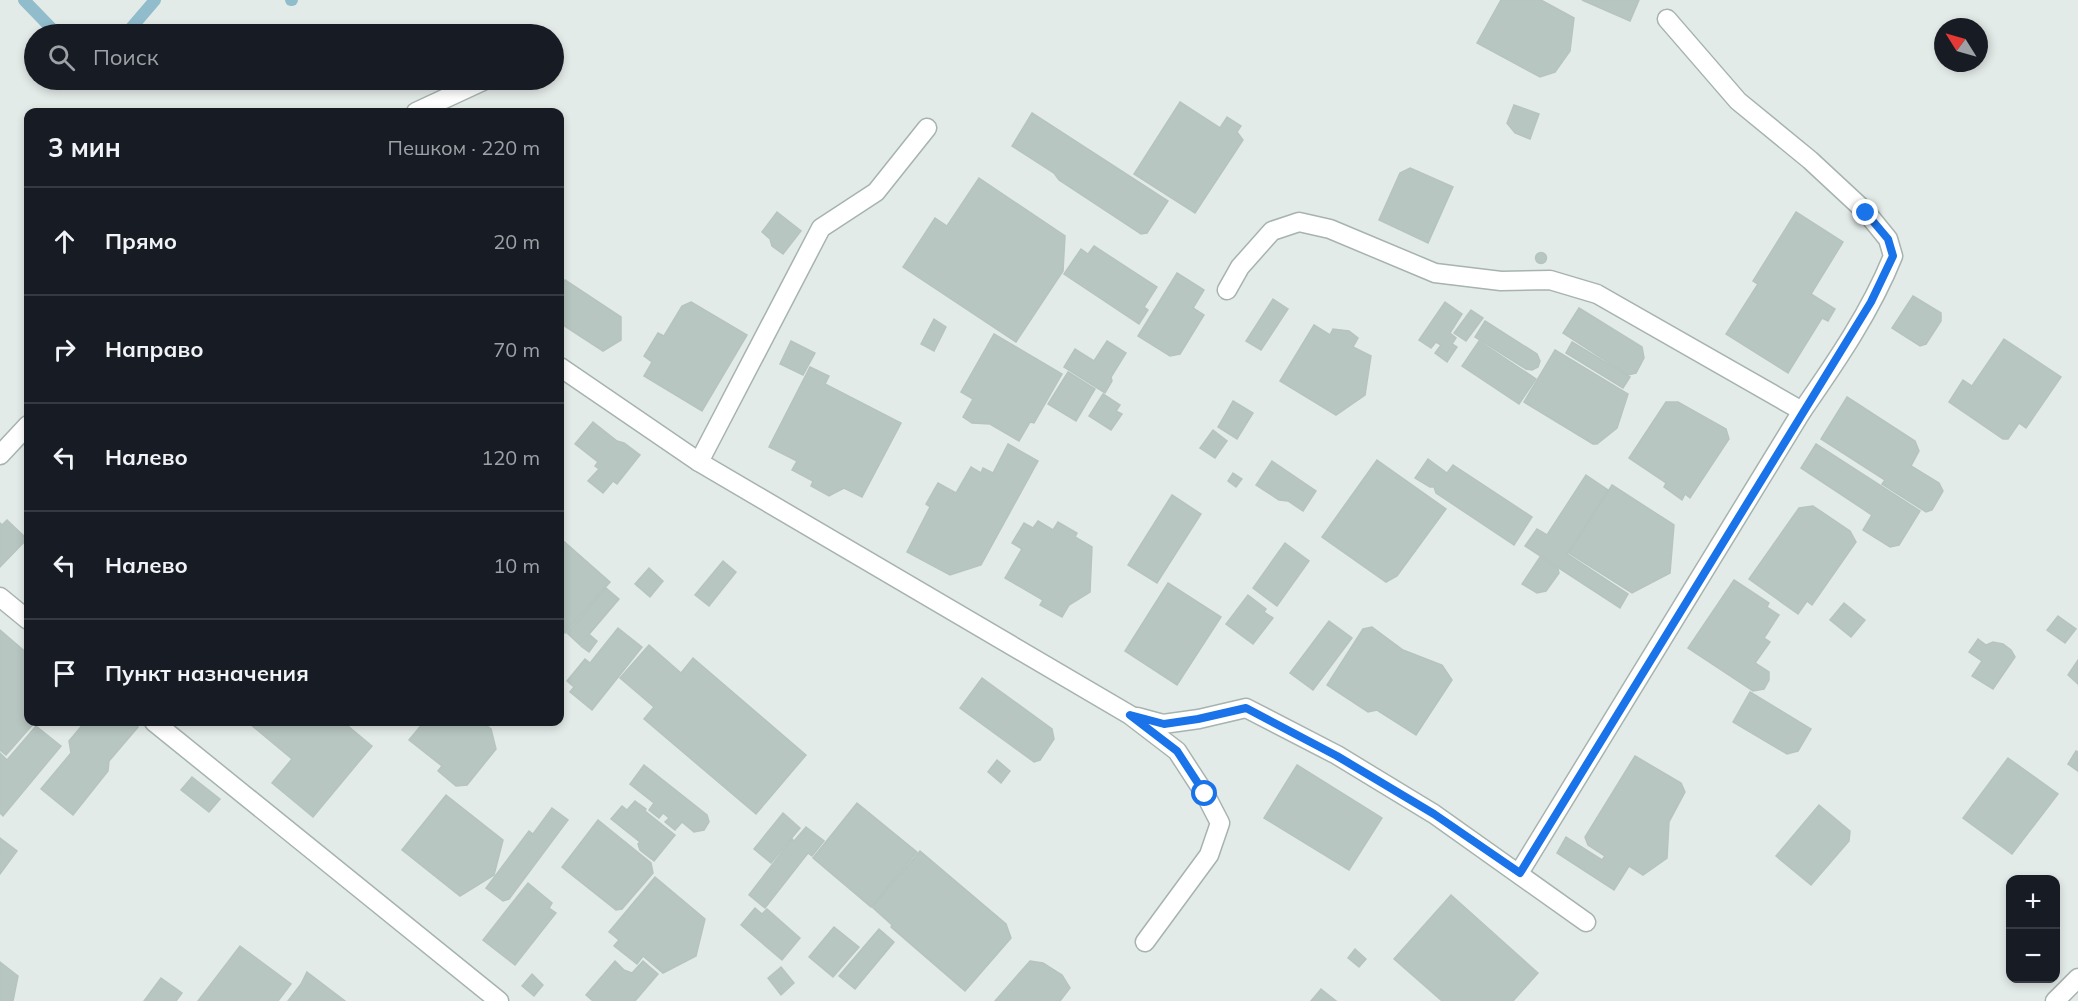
<!DOCTYPE html>
<html lang="ru">
<head>
<meta charset="utf-8">
<style>
	:root { --surface:#171b24; --page:#242831; --text:#f1f3f6; --muted:#9ea1a6; --line:#363941 }
	body { margin:0; font-family:Mulish,sans-serif; background:var(--page); color:var(--text) }
	.controls { position:absolute; right:18px; bottom:18px; display:grid; overflow:hidden; border-radius:12px; box-shadow:0 3px 9px #0003 }
	.controls button { width:54px; height:54px; display:grid; place-items:center; padding:0; border:0; border-bottom:2px solid var(--line); background:var(--surface); color:var(--text); font:30px sans-serif }
	.compass { position:absolute; left:1934px; top:18px; width:54px; height:54px; border-radius:50%; background:var(--surface); box-shadow:0 3px 9px #0003; rotate:307deg }
	.stop { position:absolute; width:18px; height:18px; margin:-14px; border:4px solid #1a73e8; border-radius:50%; background:#fff }
	.stop.end { background:#1a73e8; border-color:#fff; box-shadow:0 2px 6px #0008 }
	.list { margin:0; padding:0; list-style:none }
	h2 { display:flex; justify-content:space-between; align-items:center; height:78px; margin:0; padding:0 24px; font-size:26px }
	h2 small { font-size:20px; font-weight:400; color:var(--muted) }
	.list li { display:grid; grid-template-columns:39px 1fr auto; gap:18px; align-items:center; box-sizing:border-box; height:108px; padding:0 24px; border-top:2px solid var(--line) }
	.list b { display:block; font-size:22px; white-space:nowrap }
	.list em { font-size:20px; font-style:normal; color:var(--muted) }
	.icon { flex:none; width:33px; height:33px; fill:none; stroke:currentColor; stroke-width:2; stroke-linecap:round; stroke-linejoin:round }
	.map { position:relative; flex:none; width:2078px; height:1001px; overflow:hidden }
	.search { position:absolute; background:var(--surface); box-shadow:0 3px 9px #0003; left:24px; top:24px; width:540px; height:66px; display:flex; align-items:center; gap:15px; box-sizing:border-box; padding:0 21px; border-radius:33px; color:var(--muted); font-size:22px }
	.panel { position:absolute; background:var(--surface); box-shadow:0 3px 9px #0003; left:24px; top:108px; width:540px; height:618px; border-radius:12px }
	.map>svg:first-child { display:block }
	.lines { fill:none; stroke-linecap:round; stroke-linejoin:round }
	.stream { stroke:#90bccb; stroke-width:12 }
	.building { fill:#b8c6c2; stroke:#b6c4c0; stroke-width:1.5 }
	.lane-casing { stroke:#a6b3af; stroke-width:21 }
	.street-casing { stroke:#a6b3af; stroke-width:21 }
	.lane { stroke:#fff; stroke-width:18 }
	.street { stroke:#fff; stroke-width:18 }
	.route { stroke:#1a73e8; stroke-width:8 }
</style>
</head>
<body>
<div class="map">
<svg width="2078" height="1001" viewBox="0 0 2078 1001">
	<rect width="100%" height="100%" fill="#e3ebe8"/>
	<g class="lines">
		<g class="stream">
			<path d="M 24,0 L 57,34"/>
			<path d="M 291,0 L 292,0"/>
			<path d="M 126,34 L 155,0"/>
		</g>
	</g>
	<g class="building">
		<path d="M 1501,0 L 1541,0 L 1574,18 L 1570,51 L 1555,72 L 1540,77 L 1477,43 Z"/>
		<path d="M 1582,0 L 1639,0 L 1630,21 Z"/>
		<path d="M 1180,102 L 1220,128 L 1227,117 L 1241,126 L 1237,132 L 1243,140 L 1195,213 L 1134,174 Z"/>
		<path d="M 1514,105 L 1539,114 L 1530,139 L 1515,133 L 1507,123 Z"/>
		<path d="M 1032,113 L 1168,201 L 1147,233 L 1141,234 L 1059,180 L 1054,173 L 1012,146 Z"/>
		<path d="M 1410,168 L 1453,187 L 1428,243 L 1379,220 L 1400,173 Z"/>
		<path d="M 979,178 L 1065,236 L 1063,271 L 1016,342 L 903,267 L 935,218 L 947,226 Z"/>
		<path d="M 777,212 L 801,231 L 783,254 L 772,246 L 770,239 L 762,232 Z"/>
		<path d="M 1796,212 L 1843,242 L 1811,294 L 1835,309 L 1828,321 L 1822,318 L 1788,373 L 1726,334 L 1758,284 L 1753,281 Z"/>
		<path d="M 1094,246 L 1157,287 L 1144,307 L 1148,310 L 1139,324 L 1064,274 L 1081,249 L 1088,254 Z"/>
		<circle cx="1541" cy="258" r="5.5"/>
		<path d="M 1177,273 L 1204,290 L 1193,308 L 1204,315 L 1180,354 L 1170,356 L 1138,336 Z"/>
		<path d="M 565,280 L 621,317 L 621,340 L 603,351 L 560,323 L 560,289 Z"/>
		<path d="M 1913,296 L 1941,313 L 1941,321 L 1926,344 L 1920,346 L 1892,328 Z"/>
		<path d="M 1273,299 L 1288,309 L 1261,350 L 1246,341 Z"/>
		<path d="M 691,302 L 747,335 L 702,411 L 644,376 L 652,362 L 644,356 L 658,333 L 664,336 L 682,306 Z"/>
		<path d="M 1445,302 L 1462,314 L 1450,333 L 1456,338 L 1452,344 L 1457,347 L 1447,362 L 1435,353 L 1441,345 L 1436,342 L 1431,348 L 1419,340 Z"/>
		<path d="M 1579,308 L 1642,347 L 1644,358 L 1636,373 L 1628,375 L 1563,333 Z"/>
		<path d="M 1471,310 L 1483,318 L 1466,341 L 1454,333 Z"/>
		<path d="M 934,319 L 946,327 L 934,351 L 921,344 Z"/>
		<path d="M 1485,321 L 1537,354 L 1540,361 L 1538,367 L 1532,370 L 1526,369 L 1475,337 Z"/>
		<path d="M 1314,325 L 1330,335 L 1333,329 L 1349,331 L 1358,338 L 1353,347 L 1371,356 L 1365,395 L 1336,415 L 1280,381 Z"/>
		<path d="M 994,334 L 1062,374 L 1034,423 L 1030,422 L 1019,441 L 990,424 L 972,423 L 963,417 L 973,399 L 961,392 Z"/>
		<path d="M 2004,339 L 2061,377 L 2026,428 L 2019,423 L 2008,439 L 2003,439 L 1949,402 L 1963,380 L 1972,386 Z"/>
		<path d="M 791,341 L 815,353 L 803,375 L 780,364 Z"/>
		<path d="M 1107,341 L 1126,353 L 1111,377 L 1112,381 L 1105,393 L 1064,367 L 1075,349 L 1094,361 Z"/>
		<path d="M 1479,341 L 1536,379 L 1519,404 L 1462,366 Z"/>
		<path d="M 1572,342 L 1630,377 L 1623,388 L 1566,353 Z"/>
		<path d="M 1555,350 L 1628,394 L 1617,428 L 1597,444 L 1593,444 L 1524,402 Z"/>
		<path d="M 810,367 L 829,376 L 825,384 L 901,423 L 862,497 L 844,488 L 829,496 L 811,486 L 813,481 L 792,470 L 797,461 L 769,447 Z"/>
		<path d="M 1068,372 L 1095,389 L 1076,421 L 1048,404 Z"/>
		<path d="M 1103,394 L 1120,405 L 1116,411 L 1122,414 L 1111,430 L 1089,416 Z"/>
		<path d="M 1847,397 L 1915,441 L 1919,451 L 1911,466 L 1939,483 L 1943,491 L 1932,510 L 1926,512 L 1882,484 L 1885,480 L 1821,439 Z"/>
		<path d="M 1233,401 L 1253,413 L 1237,439 L 1218,427 Z"/>
		<path d="M 1666,402 L 1678,402 L 1726,429 L 1729,439 L 1690,498 L 1685,494 L 1682,500 L 1664,487 L 1666,483 L 1629,458 Z"/>
		<path d="M 593,422 L 617,441 L 624,443 L 640,455 L 617,484 L 613,481 L 603,493 L 588,481 L 599,469 L 595,466 L 598,462 L 575,444 Z"/>
		<path d="M 1213,430 L 1227,441 L 1215,458 L 1200,448 Z"/>
		<path d="M 1008,444 L 1038,461 L 981,565 L 950,575 L 907,552 L 930,507 L 926,504 L 938,483 L 956,493 L 971,467 L 981,473 L 983,468 L 993,473 Z"/>
		<path d="M 1816,444 L 1920,511 L 1899,545 L 1890,547 L 1863,530 L 1872,515 L 1801,468 Z"/>
		<path d="M 1428,459 L 1447,473 L 1453,465 L 1532,517 L 1514,545 L 1436,493 L 1434,487 L 1430,487 L 1415,478 Z"/>
		<path d="M 1377,460 L 1446,509 L 1397,576 L 1386,582 L 1322,537 Z"/>
		<path d="M 1272,461 L 1316,491 L 1303,511 L 1288,501 L 1279,500 L 1256,485 Z"/>
		<path d="M 1233,473 L 1242,479 L 1236,487 L 1228,481 Z"/>
		<path d="M 1586,475 L 1608,490 L 1567,554 L 1628,594 L 1620,608 L 1525,546 L 1537,529 L 1547,535 Z"/>
		<path d="M 1612,485 L 1674,525 L 1670,573 L 1632,593 L 1569,553 Z"/>
		<path d="M 1172,495 L 1201,514 L 1157,583 L 1128,565 Z"/>
		<path d="M 1813,506 L 1850,531 L 1856,542 L 1812,605 L 1807,601 L 1798,614 L 1749,579 L 1799,508 Z"/>
		<path d="M 7,520 L 27,539 L 0,567 L 0,523 L 2,525 Z"/>
		<path d="M 1038,521 L 1053,530 L 1058,522 L 1077,533 L 1075,537 L 1092,547 L 1090,592 L 1069,605 L 1062,617 L 1040,605 L 1043,600 L 1005,578 L 1022,549 L 1012,543 L 1024,523 L 1033,528 Z"/>
		<path d="M 560,538 L 610,582 L 565,633 L 560,628 Z"/>
		<path d="M 1285,543 L 1309,561 L 1277,606 L 1253,588 Z"/>
		<path d="M 1540,557 L 1558,569 L 1559,573 L 1546,591 L 1537,593 L 1522,584 Z"/>
		<path d="M 723,561 L 736,572 L 709,606 L 695,595 Z"/>
		<path d="M 649,568 L 663,581 L 650,597 L 635,584 Z"/>
		<path d="M 1734,580 L 1769,603 L 1767,607 L 1779,615 L 1764,638 L 1770,642 L 1755,663 L 1769,672 L 1769,680 L 1764,689 L 1753,691 L 1688,648 Z"/>
		<path d="M 1168,583 L 1221,617 L 1177,685 L 1125,651 Z"/>
		<path d="M 606,588 L 619,599 L 580,645 L 567,633 Z"/>
		<path d="M 1248,595 L 1266,609 L 1264,612 L 1273,618 L 1253,644 L 1226,624 Z"/>
		<path d="M 1844,603 L 1865,620 L 1851,637 L 1830,620 Z"/>
		<path d="M 2058,616 L 2076,629 L 2065,643 L 2047,630 Z"/>
		<path d="M 1329,621 L 1352,638 L 1313,690 L 1290,673 Z"/>
		<path d="M 1372,627 L 1403,650 L 1442,665 L 1452,680 L 1416,735 L 1377,710 L 1368,712 L 1327,685 L 1363,629 Z"/>
		<path d="M 618,628 L 642,647 L 592,710 L 570,692 L 574,687 L 567,681 L 585,659 L 590,663 Z"/>
		<path d="M 0,630 L 28,654 L 28,722 L 35,722 L 6,755 L 0,750 Z"/>
		<path d="M 590,635 L 597,641 L 589,652 L 581,646 Z"/>
		<path d="M 1978,639 L 1986,645 L 1993,642 L 2003,644 L 2011,650 L 2015,657 L 1993,689 L 1972,676 L 1982,661 L 1969,652 Z"/>
		<path d="M 649,645 L 681,673 L 693,658 L 806,755 L 756,814 L 644,719 L 654,707 L 620,678 Z"/>
		<path d="M 2078,660 L 2078,684 L 2068,675 Z"/>
		<path d="M 982,678 L 1052,729 L 1054,739 L 1040,760 L 1034,762 L 960,708 Z"/>
		<path d="M 1750,692 L 1811,729 L 1798,751 L 1787,754 L 1733,722 Z"/>
		<path d="M 85,722 L 132,722 L 138,727 L 109,761 L 108,771 L 73,815 L 41,789 L 71,753 L 69,741 Z"/>
		<path d="M 252,722 L 343,722 L 372,746 L 313,817 L 272,783 L 292,759 L 250,724 Z"/>
		<path d="M 424,722 L 474,722 L 483,723 L 491,729 L 496,749 L 467,785 L 456,786 L 438,771 L 442,766 L 409,740 Z"/>
		<path d="M 36,726 L 61,746 L 3,816 L 0,813 L 0,753 L 7,760 Z"/>
		<path d="M 2076,751 L 2078,752 L 2078,771 L 2068,764 Z"/>
		<path d="M 1635,756 L 1681,783 L 1685,792 L 1669,822 L 1667,858 L 1643,875 L 1629,866 L 1614,890 L 1557,853 L 1566,837 L 1602,860 L 1605,856 L 1588,845 L 1585,837 Z"/>
		<path d="M 2008,758 L 2058,794 L 2012,854 L 1963,818 Z"/>
		<path d="M 997,760 L 1010,771 L 1001,783 L 988,772 Z"/>
		<path d="M 644,765 L 707,815 L 709,822 L 704,830 L 694,832 L 682,822 L 675,830 L 665,822 L 669,818 L 663,813 L 659,818 L 649,810 L 654,803 L 630,784 Z"/>
		<path d="M 1297,765 L 1382,818 L 1349,870 L 1264,818 Z"/>
		<path d="M 192,777 L 220,799 L 209,812 L 181,790 Z"/>
		<path d="M 446,795 L 503,840 L 494,875 L 460,896 L 402,850 Z"/>
		<path d="M 635,801 L 646,809 L 645,811 L 675,835 L 654,861 L 640,850 L 638,844 L 640,842 L 611,819 L 622,806 L 627,810 Z"/>
		<path d="M 857,803 L 917,852 L 871,907 L 813,858 Z"/>
		<path d="M 1819,805 L 1850,831 L 1849,841 L 1811,885 L 1776,856 Z"/>
		<path d="M 552,808 L 568,820 L 509,899 L 503,901 L 486,888 L 529,831 L 533,834 Z"/>
		<path d="M 783,813 L 800,828 L 771,863 L 754,849 Z"/>
		<path d="M 598,820 L 651,863 L 653,873 L 622,909 L 616,910 L 562,867 Z"/>
		<path d="M 806,827 L 824,841 L 812,856 L 808,853 L 765,908 L 749,895 L 792,839 L 794,841 Z"/>
		<path d="M 0,838 L 17,851 L 0,874 Z"/>
		<path d="M 920,851 L 1006,924 L 1011,938 L 965,991 L 891,927 L 892,925 L 872,907 Z"/>
		<path d="M 655,877 L 705,919 L 696,956 L 663,973 L 643,956 L 637,964 L 614,946 L 619,940 L 609,932 Z"/>
		<path d="M 528,883 L 552,903 L 549,908 L 556,913 L 515,965 L 483,940 Z"/>
		<path d="M 1451,895 L 1538,973 L 1513,1001 L 1442,1001 L 1394,959 Z"/>
		<path d="M 755,908 L 762,914 L 767,909 L 800,938 L 782,960 L 741,925 Z"/>
		<path d="M 834,927 L 859,947 L 833,977 L 809,957 Z"/>
		<path d="M 879,929 L 894,942 L 855,989 L 839,976 Z"/>
		<path d="M 240,946 L 291,984 L 278,1001 L 198,1001 Z"/>
		<path d="M 1355,949 L 1366,959 L 1359,967 L 1348,958 Z"/>
		<path d="M 615,961 L 624,970 L 632,973 L 643,961 L 658,974 L 635,1001 L 593,1001 L 586,995 Z"/>
		<path d="M 1030,961 L 1043,963 L 1062,975 L 1070,988 L 1060,1001 L 995,1001 Z"/>
		<path d="M 0,962 L 18,976 L 13,1001 L 0,1001 Z"/>
		<path d="M 781,967 L 794,983 L 781,995 L 768,978 Z"/>
		<path d="M 307,972 L 345,1001 L 288,1001 L 301,984 Z"/>
		<path d="M 532,974 L 543,985 L 534,996 L 522,986 Z"/>
		<path d="M 161,978 L 182,993 L 176,1001 L 144,1001 Z"/>
		<path d="M 1321,989 L 1336,1001 L 1311,1001 Z"/>
	</g>
	<g class="lines">
		<defs>
			<g id="lane">
				<path d="M 1227,290 L 1240,267 L 1272,231 L 1299,222 L 1330,229 L 1435,273 L 1501,281 L 1550,280 L 1597,294 L 1802,411"/>
				<path d="M 699,462 L 821,228 L 876,192 L 927,128"/>
			</g>
			<g id="street">
				<path d="M 416,112 L 485,80"/>
				<path d="M 560,367 L 699,462 L 1130,715 L 1177,751 L 1205,794 L 1220,823 L 1209,855 L 1145,942"/>
				<path d="M 0,455 L 28,425"/>
				<path d="M 0,597 L 28,620"/>
				<path d="M 1137,717 L 1163,724 L 1199,719 L 1246,708 L 1337,755 L 1434,814 L 1586,922"/>
				<path d="M 154,722 L 499,1001"/>
				<path d="M 1519,873 L 1802,411 C 1836,362 1871,311 1893,256 L 1888,239 L 1866,212 L 1810,160 L 1738,101 L 1667,19"/>
				<path d="M 2055,1001 L 2078,978"/>
			</g>
		</defs>
		<use href="#lane" class="lane-casing"/>
		<use href="#street" class="street-casing"/>
		<use href="#lane" class="lane"/>
		<use href="#street" class="street"/>
	</g>
	<g class="lines">
		<path class="route" d="M 1205,794 L 1177,751 L 1130,715 L 1164,724 L 1198,719 L 1246,708 L 1337,756 L 1434,814 L 1520,873 L 1871,302 L 1893,256 L 1888,239 L 1866,213"/>
	</g>
</svg>
<div class="controls">
<button>+</button>
<button>−</button>
</div>
<svg class="compass" viewBox="-18 -18 36 36"><path d="M0-13l5 13h-10z" fill="#e53935"/><path d="M0 13l5-13h-10z" fill="#9ea1a6"/></svg>
<div class="stop" style="left:1205px;top:794px"></div>
<div class="stop end" style="left:1866px;top:213px"></div>
<div class="search"><svg class="icon" aria-label="search" viewBox="0 0 24 24"><circle cx="10" cy="10" r="6"/><path d="M15 15l6 6"/></svg>Поиск</div>
<section class="panel">
<h2>3 мин<small>Пешком · 220 m</small></h2>
<ul class="list">
<li><svg class="icon" aria-label="ahead" viewBox="0 0 24 24"><path d="M12 20V5M6 11l6-6 6 6"/></svg><div><b>Прямо</b></div><em>20 m</em></li>
<li><svg class="icon" aria-label="right" viewBox="0 0 24 24"><path d="M7 20v-9h11M14 6l5 5-5 5"/></svg><div><b>Направо</b></div><em>70 m</em></li>
<li><svg class="icon" aria-label="left" viewBox="0 0 24 24"><path d="M17 20v-9H6M10 6l-5 5 5 5"/></svg><div><b>Налево</b></div><em>120 m</em></li>
<li><svg class="icon" aria-label="left" viewBox="0 0 24 24"><path d="M17 20v-9H6M10 6l-5 5 5 5"/></svg><div><b>Налево</b></div><em>10 m</em></li>
<li><svg class="icon" aria-label="arrive" viewBox="0 0 24 24"><path d="M6 21V4h12l-3 4 3 4H6"/></svg><div><b>Пункт назначения</b></div></li>
</ul>
</section>
</div>
</body>
</html>
